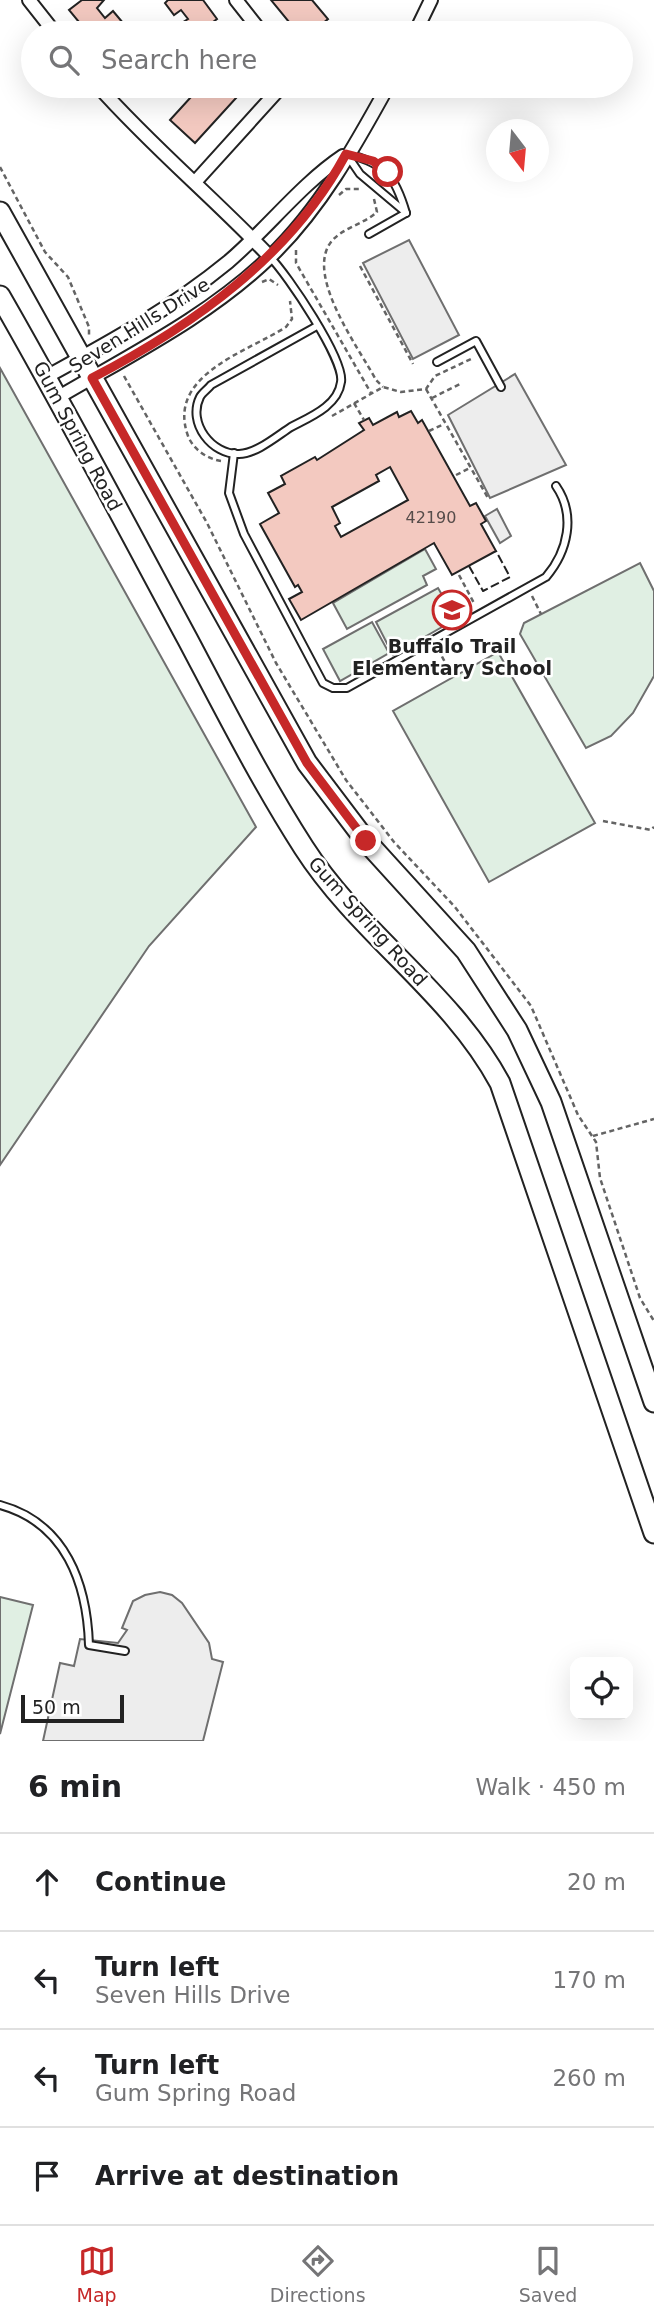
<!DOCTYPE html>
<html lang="en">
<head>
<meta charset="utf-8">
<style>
	:root { --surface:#fff; --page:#f6f6f6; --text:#202124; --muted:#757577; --line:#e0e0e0; --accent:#c62828 }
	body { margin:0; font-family:"DejaVu Sans",sans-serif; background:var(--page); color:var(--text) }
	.controls { position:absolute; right:21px; bottom:21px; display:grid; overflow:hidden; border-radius:14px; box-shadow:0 7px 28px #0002 }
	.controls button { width:63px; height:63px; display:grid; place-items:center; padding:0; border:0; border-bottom:2px solid var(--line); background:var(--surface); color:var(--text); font:35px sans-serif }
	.compass { position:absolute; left:486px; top:119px; width:63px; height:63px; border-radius:50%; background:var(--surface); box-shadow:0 7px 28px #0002; rotate:164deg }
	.scale { position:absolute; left:21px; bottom:18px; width:103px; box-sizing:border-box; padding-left:7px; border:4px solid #222; border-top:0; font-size:19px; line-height:24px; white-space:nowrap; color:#222; -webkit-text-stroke:5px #fff; paint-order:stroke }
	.stop { position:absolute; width:21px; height:21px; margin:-16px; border:5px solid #c62828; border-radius:50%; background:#fff }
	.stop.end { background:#c62828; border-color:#fff; box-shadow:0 2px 7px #0008 }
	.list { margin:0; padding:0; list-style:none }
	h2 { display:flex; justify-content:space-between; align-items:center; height:91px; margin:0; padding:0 28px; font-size:30px }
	h2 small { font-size:23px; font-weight:400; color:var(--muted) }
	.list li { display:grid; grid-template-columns:46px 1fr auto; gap:21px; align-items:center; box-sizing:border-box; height:98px; padding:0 28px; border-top:2px solid var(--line) }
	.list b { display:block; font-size:26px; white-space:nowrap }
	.list p { margin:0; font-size:23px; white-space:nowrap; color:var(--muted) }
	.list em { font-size:23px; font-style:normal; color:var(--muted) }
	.icon { flex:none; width:38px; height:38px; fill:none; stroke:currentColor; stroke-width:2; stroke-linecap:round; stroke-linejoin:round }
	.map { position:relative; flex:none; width:654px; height:1741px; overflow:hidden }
	.search { position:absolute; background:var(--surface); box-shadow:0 7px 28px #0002; left:21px; right:21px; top:21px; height:77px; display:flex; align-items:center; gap:18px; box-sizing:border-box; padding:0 24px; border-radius:38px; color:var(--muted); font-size:26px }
	.sheet { height:483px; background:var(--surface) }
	nav { display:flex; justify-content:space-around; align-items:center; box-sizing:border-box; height:98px; border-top:2px solid var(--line); background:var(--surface); font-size:19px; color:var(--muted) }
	nav a { display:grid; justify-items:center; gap:4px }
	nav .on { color:var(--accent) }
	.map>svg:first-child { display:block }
	.green { fill:#e0efe3; stroke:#6f6f6f; stroke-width:2 }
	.parking { fill:#ededed; stroke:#6f6f6f; stroke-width:2 }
	.building { fill:#f3c9c0; stroke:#222; stroke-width:2; fill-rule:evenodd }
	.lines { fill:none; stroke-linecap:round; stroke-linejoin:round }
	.service-casing { stroke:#222; stroke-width:10 }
	.minor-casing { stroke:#222; stroke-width:16 }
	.primary-casing { stroke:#222; stroke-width:23 }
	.path { stroke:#646464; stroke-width:2.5; stroke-dasharray:5 3.5; stroke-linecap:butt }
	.service { stroke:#fff; stroke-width:6 }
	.minor { stroke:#fff; stroke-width:12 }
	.primary { stroke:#fff; stroke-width:19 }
	.fence { stroke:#222; stroke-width:2; stroke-dasharray:9 3.5; stroke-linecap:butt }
	.route { stroke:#c62828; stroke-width:9 }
	.labels { text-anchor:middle; stroke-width:5; stroke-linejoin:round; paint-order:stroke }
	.number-label { font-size:16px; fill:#564c4a }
	.street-label { font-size:19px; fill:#222; stroke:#fff }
	.poi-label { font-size:19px; font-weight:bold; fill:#222; stroke:#fff }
</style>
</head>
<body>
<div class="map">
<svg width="654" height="1741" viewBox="0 0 654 1741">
	<rect width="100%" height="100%" fill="#fff"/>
	<g class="green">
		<path d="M 0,368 L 256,827 L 149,946 L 0,1165 Z"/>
		<path d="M 425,549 L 436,569 L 423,576 L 427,585 L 347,629 L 333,603 Z"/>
		<path d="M 640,563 L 654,591 L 654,676 L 633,713 L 611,736 L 586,748 L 520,634 L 524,623 Z"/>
		<path d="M 438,588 L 456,619 L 393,655 L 376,622 Z"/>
		<path d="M 372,622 L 389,653 L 340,681 L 323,649 Z"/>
		<path d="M 498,652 L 595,823 L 489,882 L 393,711 Z"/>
		<path d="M 0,1597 L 33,1605 L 0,1734 Z"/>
	</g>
	<g class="parking">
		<path d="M 409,240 L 459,335 L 413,359 L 363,263 Z"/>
		<path d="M 515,374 L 566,465 L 490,498 L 448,415 Z"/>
		<path d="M 497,509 L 511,536 L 500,543 L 485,516 Z"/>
		<path d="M 160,1592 L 172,1595 L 182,1603 L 209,1643 L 212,1659 L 223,1662 L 203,1741 L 43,1741 L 60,1663 L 74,1666 L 80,1639 L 118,1643 L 127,1630 L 122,1628 L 133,1601 L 145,1595 Z"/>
	</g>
	<g class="building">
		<path d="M 82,0 L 104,0 L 97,8 L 105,18 L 113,11 L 123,23 L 115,30 L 117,33 L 88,33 L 69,10 Z"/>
		<path d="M 168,0 L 203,0 L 217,19 L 198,33 L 187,33 L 180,24 L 188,19 L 181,10 L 174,15 L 165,3 Z"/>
		<path d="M 271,0 L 312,0 L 328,19 L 311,33 L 298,33 Z"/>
		<path d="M 201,86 L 247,86 L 195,143 L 170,120 Z"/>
		<path d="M 411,411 L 418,423 L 422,420 L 470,506 L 476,503 L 486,521 L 481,524 L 496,551 L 452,575 L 434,543 L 301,620 L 289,599 L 302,592 L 298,585 L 295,587 L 260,524 L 279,513 L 268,493 L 285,484 L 281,476 L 315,457 L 317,460 L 364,430 L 359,423 L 369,418 L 373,425 L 397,412 L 399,417 ZM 390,467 L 408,500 L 341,537 L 335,526 L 340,523 L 332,507 L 379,481 L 376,475 Z"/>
	</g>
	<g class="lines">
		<defs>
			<g id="service">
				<path d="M 348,154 C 386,164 395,176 406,213"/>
				<path d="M 347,155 L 360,174 L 404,211"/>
				<path d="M 369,234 L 406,213"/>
				<path d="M 270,257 C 287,274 345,360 341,382 C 338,406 310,417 291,427 C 277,436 256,454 239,454 C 212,455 187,423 200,397 C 202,393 208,389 211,385 L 317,326"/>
				<path d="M 437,362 L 476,341 L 501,387"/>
				<path d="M 234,453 L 229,493 L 244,534 L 323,683 L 333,688 L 347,688 L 546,577 C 568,551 576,515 556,486"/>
				<path d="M 0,1505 C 66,1523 87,1584 89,1645 L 125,1651"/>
			</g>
			<g id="minor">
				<path d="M 29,0 L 55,33"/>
				<path d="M 236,0 L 262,33"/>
				<path d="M 415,33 L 431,0"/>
				<path d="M 98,86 C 151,146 214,198 270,257"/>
				<path d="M 196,181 L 282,86"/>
				<path d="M 46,377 C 110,342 172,308 228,262 C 268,228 300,185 343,156"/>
				<path d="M 57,398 C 130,355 209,316 270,257 C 320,209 355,146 388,86"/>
			</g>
			<g id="primary">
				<path d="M 0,212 L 307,763 L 366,841 L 466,951 L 517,1030 L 551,1102 L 654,1402"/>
				<path d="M 0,296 C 65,409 126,525 188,640 C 225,710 261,781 304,848 C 360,935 451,992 500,1083 L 654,1533"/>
			</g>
		</defs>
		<use href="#service" class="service-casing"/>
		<use href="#minor" class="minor-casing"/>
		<use href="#primary" class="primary-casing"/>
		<g class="path">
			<path d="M 0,167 L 45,252 L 68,277 L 89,327 L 89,335"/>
			<path d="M 339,195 L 346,189 L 361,189"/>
			<path d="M 374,199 L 377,212 C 364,224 342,228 331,242 C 305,276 359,348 376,380 L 383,387"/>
			<path d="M 296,250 L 296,263 L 371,393"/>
			<path d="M 360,266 L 413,364"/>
			<path d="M 262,282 L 269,279 L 278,285"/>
			<path d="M 124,376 L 207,523 L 276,663 L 346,780 L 394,842 L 455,907 L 531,1006 L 578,1115 L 596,1142 L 600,1178 L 640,1298 L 654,1321"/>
			<path d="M 426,389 L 488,498"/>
			<path d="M 432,398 L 460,384"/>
			<path d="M 354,403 L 364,420"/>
			<path d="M 332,416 L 383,387 L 401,392 L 426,389 L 435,376 L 473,358"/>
			<path d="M 429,431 L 444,424"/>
			<path d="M 221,461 C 207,459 193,449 188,436 C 166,375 247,352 286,327 L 292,319 L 290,301"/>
			<path d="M 456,475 L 470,468"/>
			<path d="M 459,575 L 475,605"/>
			<path d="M 532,596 L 541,614"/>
			<path d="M 438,649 L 448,668"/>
			<path d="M 603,821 L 651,830 L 654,827"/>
			<path d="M 593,1136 L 654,1119"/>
		</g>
		<use href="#service" class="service"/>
		<use href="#minor" class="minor"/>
		<use href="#primary" class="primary"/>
		<path class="fence" d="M 469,566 L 483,591 L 510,577 L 496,551"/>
	</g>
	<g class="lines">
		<path class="route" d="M 366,841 L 307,763 L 92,378 C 194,325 291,256 346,154 L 373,161 L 388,172"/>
	</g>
	<defs>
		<symbol id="school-ring" viewBox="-11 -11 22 22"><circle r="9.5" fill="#fff" stroke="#c62828" stroke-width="1.5"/><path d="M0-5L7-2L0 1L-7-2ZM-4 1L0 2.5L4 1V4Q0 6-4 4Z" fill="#c62828"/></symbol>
	</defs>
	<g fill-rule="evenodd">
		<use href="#school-ring" x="430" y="588" width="44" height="44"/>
	</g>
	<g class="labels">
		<g class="number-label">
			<text x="431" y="523">42190</text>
		</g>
		<g class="street-label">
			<text transform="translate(139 325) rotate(-32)" y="7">Seven Hills Drive</text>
			<text transform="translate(78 436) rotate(62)" y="7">Gum Spring Road</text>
			<text transform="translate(368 921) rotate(48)" y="7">Gum Spring Road</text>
		</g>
		<g class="poi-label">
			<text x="452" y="653">Buffalo Trail<tspan x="452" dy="22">Elementary School</tspan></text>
		</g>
	</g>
</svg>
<div class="controls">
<button><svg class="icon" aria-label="locate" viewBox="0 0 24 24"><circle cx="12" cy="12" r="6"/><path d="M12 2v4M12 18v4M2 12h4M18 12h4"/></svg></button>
</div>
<svg class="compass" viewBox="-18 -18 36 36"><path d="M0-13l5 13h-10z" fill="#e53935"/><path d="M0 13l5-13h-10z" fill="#757577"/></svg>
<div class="scale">50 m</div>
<div class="stop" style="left:388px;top:172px"></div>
<div class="stop end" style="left:366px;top:841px"></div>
<div class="search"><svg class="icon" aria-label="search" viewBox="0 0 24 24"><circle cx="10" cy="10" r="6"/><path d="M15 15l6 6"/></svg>Search here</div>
</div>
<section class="sheet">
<h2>6 min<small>Walk · 450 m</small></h2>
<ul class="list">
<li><svg class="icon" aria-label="ahead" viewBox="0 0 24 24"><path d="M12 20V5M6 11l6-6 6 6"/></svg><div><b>Continue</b></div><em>20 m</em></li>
<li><svg class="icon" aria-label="left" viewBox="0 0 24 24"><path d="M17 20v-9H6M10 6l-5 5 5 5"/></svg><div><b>Turn left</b><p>Seven Hills Drive</p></div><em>170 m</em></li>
<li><svg class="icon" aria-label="left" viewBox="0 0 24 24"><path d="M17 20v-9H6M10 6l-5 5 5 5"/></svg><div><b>Turn left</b><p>Gum Spring Road</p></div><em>260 m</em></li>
<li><svg class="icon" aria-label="arrive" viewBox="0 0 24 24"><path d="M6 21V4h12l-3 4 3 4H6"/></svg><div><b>Arrive at destination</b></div></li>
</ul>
</section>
<nav>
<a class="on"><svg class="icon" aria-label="map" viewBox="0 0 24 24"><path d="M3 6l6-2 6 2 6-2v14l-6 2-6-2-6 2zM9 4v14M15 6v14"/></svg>Map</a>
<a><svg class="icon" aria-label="directions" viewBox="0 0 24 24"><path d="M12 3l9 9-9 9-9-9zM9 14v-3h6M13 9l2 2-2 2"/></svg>Directions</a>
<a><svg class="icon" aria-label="saved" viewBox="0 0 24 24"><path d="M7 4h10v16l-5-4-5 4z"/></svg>Saved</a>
</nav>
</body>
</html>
